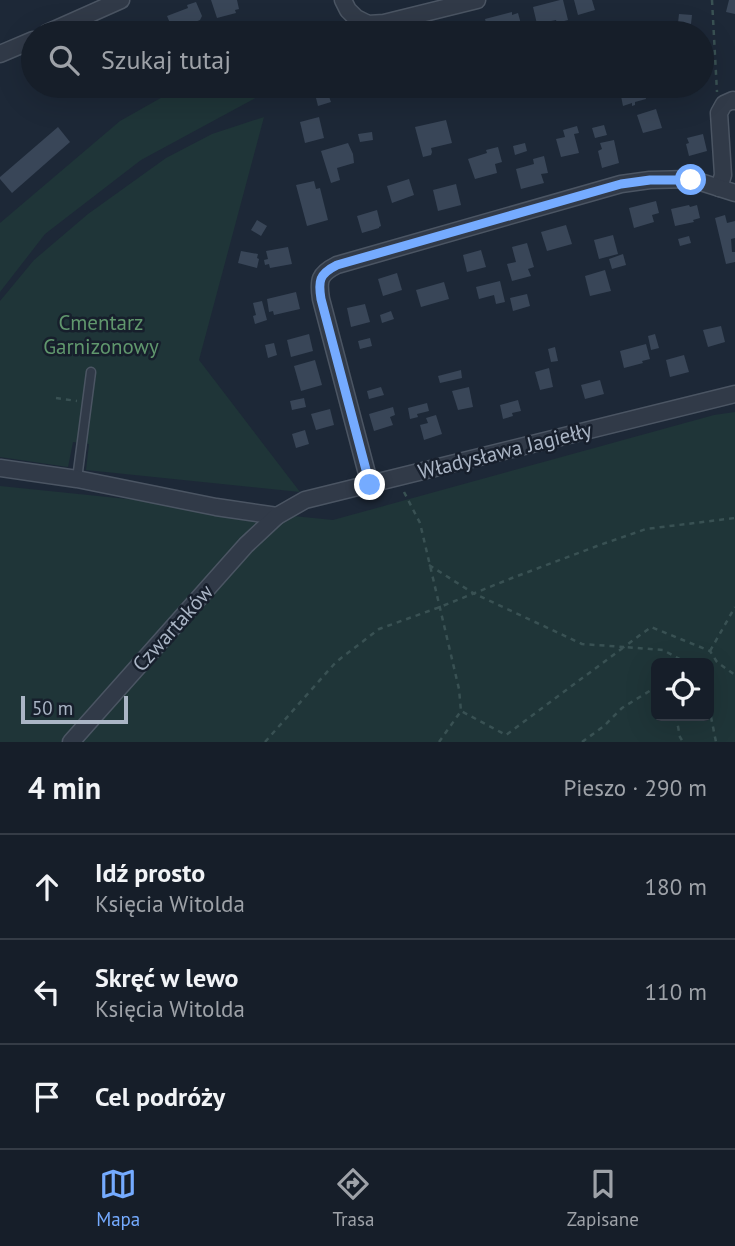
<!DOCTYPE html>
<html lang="pl">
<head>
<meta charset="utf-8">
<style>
	:root { --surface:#161e29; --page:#1f2731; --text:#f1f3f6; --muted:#9ea2a8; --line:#353c46; --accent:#75abff }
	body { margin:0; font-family:"PT Sans",sans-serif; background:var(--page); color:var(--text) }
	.controls { position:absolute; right:21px; bottom:21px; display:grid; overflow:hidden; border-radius:10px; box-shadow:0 7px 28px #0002 }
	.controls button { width:63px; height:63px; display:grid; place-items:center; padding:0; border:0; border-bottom:2px solid var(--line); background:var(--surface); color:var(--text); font:35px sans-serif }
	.scale { position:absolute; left:21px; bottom:18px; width:107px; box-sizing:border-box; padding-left:7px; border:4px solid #aab5c5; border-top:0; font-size:19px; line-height:24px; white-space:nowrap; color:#aab5c5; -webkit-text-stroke:5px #171f2c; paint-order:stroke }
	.stop { position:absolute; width:21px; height:21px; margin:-16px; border:5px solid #75abff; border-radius:50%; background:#fff }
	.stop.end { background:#75abff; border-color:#fff; box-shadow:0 2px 7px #0008 }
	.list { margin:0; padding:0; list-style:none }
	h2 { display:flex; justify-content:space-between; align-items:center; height:91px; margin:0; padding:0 28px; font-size:30px }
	h2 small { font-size:23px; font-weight:400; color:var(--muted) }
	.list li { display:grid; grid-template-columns:46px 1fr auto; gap:21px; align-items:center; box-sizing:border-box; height:105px; padding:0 28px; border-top:2px solid var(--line) }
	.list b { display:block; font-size:26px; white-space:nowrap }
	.list p { margin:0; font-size:23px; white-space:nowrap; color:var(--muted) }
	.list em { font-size:23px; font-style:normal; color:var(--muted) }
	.icon { flex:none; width:38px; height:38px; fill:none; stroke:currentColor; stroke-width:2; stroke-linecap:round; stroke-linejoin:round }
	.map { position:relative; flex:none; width:735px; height:742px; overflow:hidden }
	.search { position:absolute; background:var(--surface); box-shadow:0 7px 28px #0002; left:21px; right:21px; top:21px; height:77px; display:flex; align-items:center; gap:18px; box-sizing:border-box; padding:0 24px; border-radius:38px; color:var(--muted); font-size:26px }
	.sheet { height:406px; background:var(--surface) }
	nav { display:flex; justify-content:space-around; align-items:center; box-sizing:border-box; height:98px; border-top:2px solid var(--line); background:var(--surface); font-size:19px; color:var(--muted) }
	nav a { display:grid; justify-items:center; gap:4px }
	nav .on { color:var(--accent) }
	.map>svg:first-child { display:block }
	.green { fill:#1f3538; fill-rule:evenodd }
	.building { fill:#394658 }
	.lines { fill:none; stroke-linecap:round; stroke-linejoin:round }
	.service-casing { stroke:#4b5563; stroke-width:11 }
	.minor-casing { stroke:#4b5563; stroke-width:19 }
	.path { stroke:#395153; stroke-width:2.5; stroke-dasharray:5 5; stroke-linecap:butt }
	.service { stroke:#313a48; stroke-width:8 }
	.minor { stroke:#313a48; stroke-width:16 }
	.route { stroke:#75abff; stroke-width:9 }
	.labels { text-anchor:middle; stroke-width:5; stroke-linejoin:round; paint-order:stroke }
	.park-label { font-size:21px; fill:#60976d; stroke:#171f2c }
	.street-label { font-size:21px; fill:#aab5c5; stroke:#171f2c }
</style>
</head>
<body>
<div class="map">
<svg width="735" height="742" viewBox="0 0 735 742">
	<rect width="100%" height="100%" fill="#1d2837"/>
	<g class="green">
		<path d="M 182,86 L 207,86 L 235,92 L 272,89 L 141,160 L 45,234 L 0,292 L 0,223 L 120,121 Z"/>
		<path d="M 264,117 L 199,360 L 300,492 L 86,470 L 89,444 L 73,442 L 68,467 L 0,457 L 0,301 L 34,260 L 88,214 L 166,158 L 212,134 Z"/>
		<path d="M 735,412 L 735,742 L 0,742 L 0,486 L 333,520 L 714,415 ZM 656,663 L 709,663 L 709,716 L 656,716 Z"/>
	</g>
	<g class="building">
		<path d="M 211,0 L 237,0 L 239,9 L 235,10 L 236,13 L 217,18 Z"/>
		<path d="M 560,0 L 563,0 L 568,20 L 557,23 L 556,20 L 537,24 L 533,7 Z"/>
		<path d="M 574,0 L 592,0 L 595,10 L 578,15 Z"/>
		<path d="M 729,0 L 735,0 L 735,14 L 726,12 Z"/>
		<path d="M 196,2 L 202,16 L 200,20 L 195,22 L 198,31 L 193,33 L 184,32 L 178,33 L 176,28 L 173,30 L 167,16 L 188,8 L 187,5 Z"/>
		<path d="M 512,12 L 512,15 L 518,13 L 521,24 L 518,25 L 520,31 L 512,33 L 511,30 L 500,33 L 489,33 L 485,19 Z"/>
		<path d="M 679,14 L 692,15 L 691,24 L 678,23 Z"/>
		<path d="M 472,22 L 474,33 L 449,33 L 447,24 L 454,23 L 454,26 Z"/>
		<path d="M 327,91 L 331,102 L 318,106 L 315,94 Z"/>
		<path d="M 644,91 L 646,99 L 635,102 L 635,105 L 632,106 L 632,103 L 623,106 L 621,96 Z"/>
		<path d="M 656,109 L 662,128 L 643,133 L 637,115 Z"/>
		<path d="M 319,117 L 324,138 L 305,143 L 300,122 Z"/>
		<path d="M 446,120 L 452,143 L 431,148 L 432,152 L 431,155 L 423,157 L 415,127 Z"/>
		<path d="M 604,125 L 607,135 L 595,138 L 592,128 Z"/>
		<path d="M 577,126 L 579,133 L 574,134 L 579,153 L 561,157 L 556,139 L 565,137 L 563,130 Z"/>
		<path d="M 58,127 L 70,142 L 12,193 L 0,179 L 0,177 Z"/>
		<path d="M 372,132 L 373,140 L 360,142 L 358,134 Z"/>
		<path d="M 703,134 L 707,151 L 689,156 L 686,144 L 689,143 L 687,138 Z"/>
		<path d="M 614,140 L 619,163 L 602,168 L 598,151 L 602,149 L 600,143 Z"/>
		<path d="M 348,143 L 353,154 L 354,163 L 337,168 L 340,180 L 331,183 L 321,151 Z"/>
		<path d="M 525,143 L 527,151 L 515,155 L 513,146 Z"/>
		<path d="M 498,147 L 502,162 L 495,164 L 497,173 L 475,179 L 468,159 L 487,153 L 486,150 Z"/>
		<path d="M 544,156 L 548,173 L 541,174 L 544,183 L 521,189 L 516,169 L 534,164 L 533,159 Z"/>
		<path d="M 409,179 L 414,195 L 392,203 L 387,186 Z"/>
		<path d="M 314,181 L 316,189 L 320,188 L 328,220 L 307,226 L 296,185 Z"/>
		<path d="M 456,184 L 461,205 L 438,211 L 433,190 Z"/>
		<path d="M 656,201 L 659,213 L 652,215 L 654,222 L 634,228 L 629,208 Z"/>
		<path d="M 689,205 L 690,207 L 697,205 L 700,218 L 693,220 L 694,222 L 675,226 L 671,209 Z"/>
		<path d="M 377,210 L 381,226 L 379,227 L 379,228 L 362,233 L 357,216 Z"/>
		<path d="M 725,215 L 727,223 L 735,221 L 735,238 L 731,239 L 732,252 L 735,252 L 735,262 L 726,264 L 715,218 Z"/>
		<path d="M 257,220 L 267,226 L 261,236 L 251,230 Z"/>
		<path d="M 566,225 L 572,244 L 547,251 L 541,232 Z"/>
		<path d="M 613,235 L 618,254 L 599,259 L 594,240 Z"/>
		<path d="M 689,236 L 691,243 L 680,246 L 678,239 Z"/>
		<path d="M 527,243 L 534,267 L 528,269 L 531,276 L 512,281 L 507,264 L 516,262 L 512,247 Z"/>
		<path d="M 288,247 L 292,264 L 270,268 L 269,264 L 265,265 L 264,260 L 268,259 L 266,251 Z"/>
		<path d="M 481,250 L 486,267 L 467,272 L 463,255 Z"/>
		<path d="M 241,251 L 258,254 L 257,258 L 259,259 L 257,268 L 238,263 Z"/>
		<path d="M 623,254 L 626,265 L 612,269 L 609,259 Z"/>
		<path d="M 605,270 L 611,291 L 590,296 L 585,276 Z"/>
		<path d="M 397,273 L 402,290 L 383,296 L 378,279 Z"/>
		<path d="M 500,281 L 505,302 L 496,304 L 494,295 L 479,299 L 476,287 Z"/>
		<path d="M 444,282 L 449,299 L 421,307 L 416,290 Z"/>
		<path d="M 296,292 L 300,309 L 274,315 L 273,311 L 269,312 L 267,299 Z"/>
		<path d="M 527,294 L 530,306 L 513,311 L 510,298 Z"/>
		<path d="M 262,301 L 267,320 L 255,324 L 253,316 L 256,315 L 253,303 Z"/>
		<path d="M 365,304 L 370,322 L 351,327 L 347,308 Z"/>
		<path d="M 391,311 L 394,319 L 382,323 L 380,315 Z"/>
		<path d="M 721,326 L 725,342 L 708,347 L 703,330 Z"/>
		<path d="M 309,334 L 313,351 L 291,357 L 287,340 Z"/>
		<path d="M 655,334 L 659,348 L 651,350 L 648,336 Z"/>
		<path d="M 370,338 L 372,346 L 360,349 L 358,341 Z"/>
		<path d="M 274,343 L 277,355 L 268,358 L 265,345 Z"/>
		<path d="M 646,344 L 650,359 L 642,361 L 643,363 L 624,368 L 620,351 Z"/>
		<path d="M 555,347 L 558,361 L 551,362 L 548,349 Z"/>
		<path d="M 684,355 L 689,372 L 670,377 L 666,360 Z"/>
		<path d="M 315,360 L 322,385 L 301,391 L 294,366 Z"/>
		<path d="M 549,368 L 553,387 L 540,390 L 535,372 Z"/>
		<path d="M 461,370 L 462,378 L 440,383 L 438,376 Z"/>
		<path d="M 600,380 L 604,394 L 585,399 L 581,385 Z"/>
		<path d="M 381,387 L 384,395 L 369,399 L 367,391 Z"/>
		<path d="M 469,387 L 473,407 L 458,410 L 452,391 Z"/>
		<path d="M 304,398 L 306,407 L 292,410 L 290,401 Z"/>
		<path d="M 518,400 L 521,411 L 512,413 L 513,416 L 503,419 L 500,405 Z"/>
		<path d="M 427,403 L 429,411 L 417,414 L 418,417 L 410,419 L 408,408 Z"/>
		<path d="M 393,407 L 395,415 L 390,417 L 393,425 L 374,431 L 369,414 Z"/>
		<path d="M 330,409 L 334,425 L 316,430 L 311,414 Z"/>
		<path d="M 436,415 L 442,434 L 424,440 L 420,425 L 428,423 L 426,418 Z"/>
		<path d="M 305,430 L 309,444 L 296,448 L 292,434 Z"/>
	</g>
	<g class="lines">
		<defs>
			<path id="service" d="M 77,479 L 91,372"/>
			<g id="minor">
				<path d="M 343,0 L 348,10 L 356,18 L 368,24 L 384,23 L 477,0"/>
				<path d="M 47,33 L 121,0"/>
				<path d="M 0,54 L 33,40"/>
				<path d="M 719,188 L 723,175 L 719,113 L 724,104 L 733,100 L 735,101"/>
				<path d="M 0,468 L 77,479 L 216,507 L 277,516"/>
				<path d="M 370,485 L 321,299 C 318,280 319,274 337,265 L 621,184 L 650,180 L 691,179 L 735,193"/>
				<path d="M 71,742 L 246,545 L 277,516 L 305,500 L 735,394"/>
			</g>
		</defs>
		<use href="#service" class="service-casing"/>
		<use href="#minor" class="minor-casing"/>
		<g class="path">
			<path d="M 712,0 L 717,92"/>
			<path d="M 56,398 L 77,401"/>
			<path d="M 404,492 L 420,523 L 459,689 L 461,711"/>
			<path d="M 429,565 L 473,593 L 582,644 L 624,647 L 651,627 L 710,651 L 717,662 L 735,675"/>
			<path d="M 710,651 L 735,607"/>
			<path d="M 709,707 L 716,742"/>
			<path d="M 676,716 L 680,737 L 683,742"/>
			<path d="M 265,742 L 336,662 L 379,629 L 440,607 L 512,578 L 597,546 L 646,529 L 735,518"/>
			<path d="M 439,742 L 461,711 L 506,735 L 624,647 L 663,650 L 687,663"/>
			<path d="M 582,742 L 604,726 L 622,708 L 656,687"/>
		</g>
		<use href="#service" class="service"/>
		<use href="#minor" class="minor"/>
	</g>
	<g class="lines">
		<path class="route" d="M 370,485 L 321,299 C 318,281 319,274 337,265 L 621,184 L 650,180 L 691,180"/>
	</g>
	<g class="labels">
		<g class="park-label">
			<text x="101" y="330">Cmentarz<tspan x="101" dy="24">Garnizonowy</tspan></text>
		</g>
		<g class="street-label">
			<text transform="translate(505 451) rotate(-14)" y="7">Władysława Jagiełły</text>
			<text transform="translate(173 628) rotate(-48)" y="7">Czwartaków</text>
		</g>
	</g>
</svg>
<div class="controls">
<button><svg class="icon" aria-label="locate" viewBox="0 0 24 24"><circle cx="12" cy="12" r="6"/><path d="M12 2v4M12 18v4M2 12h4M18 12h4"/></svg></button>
</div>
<div class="scale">50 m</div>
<div class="stop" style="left:691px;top:180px"></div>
<div class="stop end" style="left:370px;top:485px"></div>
<div class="search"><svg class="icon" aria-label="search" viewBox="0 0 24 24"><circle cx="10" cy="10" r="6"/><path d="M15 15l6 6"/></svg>Szukaj tutaj</div>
</div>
<section class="sheet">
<h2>4 min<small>Pieszo · 290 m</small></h2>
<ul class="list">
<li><svg class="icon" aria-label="ahead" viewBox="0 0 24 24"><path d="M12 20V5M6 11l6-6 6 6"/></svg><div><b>Idź prosto</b><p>Księcia Witolda</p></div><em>180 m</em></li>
<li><svg class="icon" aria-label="left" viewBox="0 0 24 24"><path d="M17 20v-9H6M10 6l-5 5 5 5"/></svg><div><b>Skręć w lewo</b><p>Księcia Witolda</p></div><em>110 m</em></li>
<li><svg class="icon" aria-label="arrive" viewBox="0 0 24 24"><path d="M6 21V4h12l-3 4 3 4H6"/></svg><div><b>Cel podróży</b></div></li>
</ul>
</section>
<nav>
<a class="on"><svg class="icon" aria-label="map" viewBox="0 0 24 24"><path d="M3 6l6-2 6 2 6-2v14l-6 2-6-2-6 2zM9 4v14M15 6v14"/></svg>Mapa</a>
<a><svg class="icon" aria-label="directions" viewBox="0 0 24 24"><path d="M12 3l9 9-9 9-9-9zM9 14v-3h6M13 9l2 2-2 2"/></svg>Trasa</a>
<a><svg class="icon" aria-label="saved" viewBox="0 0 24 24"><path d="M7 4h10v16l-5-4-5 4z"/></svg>Zapisane</a>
</nav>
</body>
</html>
